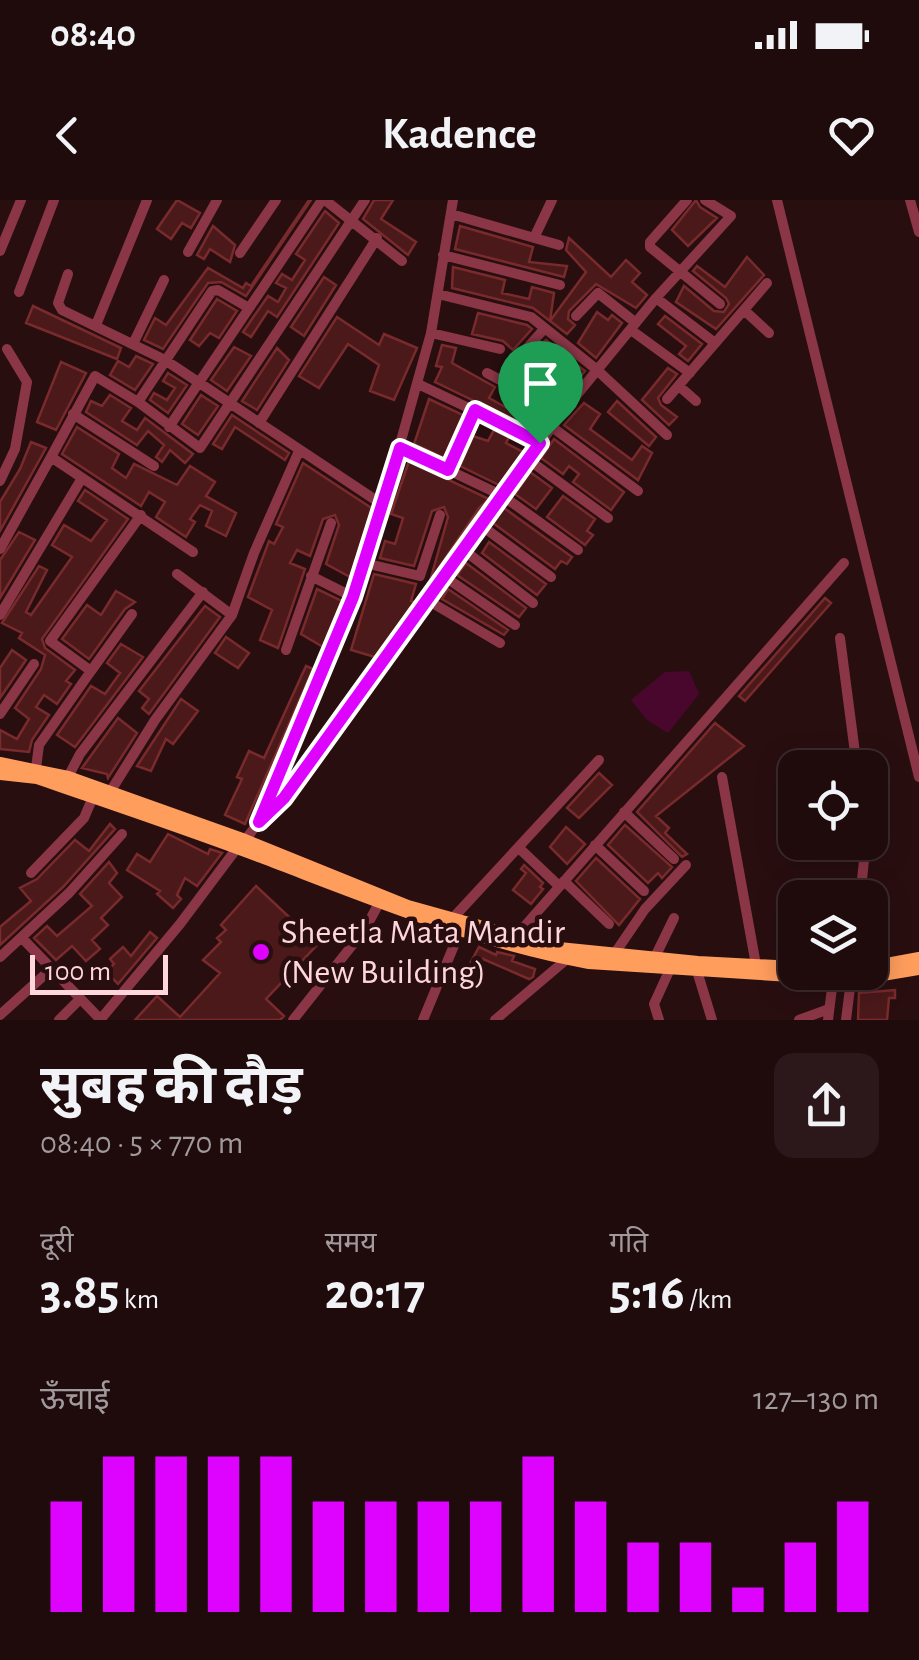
<!DOCTYPE html>
<html lang="hi">
<meta charset="utf-8">
<style>
body{margin:0;font-family:"Alegreya Sans","Noto Sans Devanagari",sans-serif;background:#2c181a;color:#f1f3f6;height:100vh;display:flex;flex-direction:column;font-size:38px;white-space:nowrap}
*{box-sizing:border-box;margin:0}
p{font-size:32px;color:#a19a9d}
.icon{flex:none;width:55px;height:55px;fill:none;stroke:currentColor;stroke-width:2;stroke-linecap:round;stroke-linejoin:round}
.map{position:relative;height:820px;overflow:hidden}
.drawer{display:flex;flex-direction:column;background:#1f0a0c;flex:1}
.drawer>*{flex:none}
.buttons{position:absolute;left:778px;top:550px;display:grid;gap:20px}
.buttons a{display:grid;place-items:center;width:110px;height:110px;border-radius:20px;background:#1f0a0c;box-shadow:0 5px 25px #0003,0 0 0 2px #3c2b2d;font-size:50px}
.scale{position:absolute;left:30px;bottom:25px;width:138px;box-sizing:border-box;padding-left:10px;border:5px solid #ffd6db;border-top:0;font-size:28px;line-height:35px;white-space:nowrap;color:#ffd6db;-webkit-text-stroke:8px #290e10;paint-order:stroke}
.pin{position:absolute;display:grid;place-items:center;width:85px;height:85px;color:#fff;margin:-102px -42px;border-radius:50% 50% 50% 0;rotate:-45deg;box-shadow:0 0 10px #0007}
.pin .icon{rotate:45deg}
.round{display:grid;place-items:center;flex:none;width:105px;height:105px;border-radius:20px;background:#2c181a}
.summary{display:flex;align-items:center;justify-content:space-between;height:170px;padding:0 40px}
h1{font-size:55px;font-weight:700;line-height:75px}
.metrics{display:grid;grid-template-columns:repeat(3,1fr);gap:15px;height:170px;padding:10px 40px}
.metrics div{display:grid;align-content:center}
.metrics b{font-size:50px;font-weight:700}
.metrics small{font-size:28px;font-weight:400}
.metrics p{font-size:28px}
.chart{height:280px;padding:20px 40px}
.chart p{display:flex;justify-content:space-between}
.chart svg{width:100%;height:180px;margin-top:10px;stroke:#de02ff;stroke-width:6}
.status{display:flex;justify-content:space-between;align-items:center;height:70px;padding:0 50px;background:#1f0a0c;direction:ltr}
.status svg{height:28px;fill:currentColor}
header{display:flex;justify-content:space-between;align-items:center;height:130px;padding:0 40px;background:#1f0a0c;font-size:45px;font-weight:700}
.map>svg:first-child{display:block}
</style>
<div class="status"><b>08:40</b><svg viewBox="0 0 49 12"><path d="M0 12V9h3v3zM5 12V6h3v6zM10 12V3h3v9zM15 12V0h3v12zM26 1h20v11H26zM47 4h2v5h-2z"/></svg></div>
<header><svg class="icon" aria-label="back" viewBox="0 0 24 24"><path d="M15 5l-7 7 7 7"/></svg>Kadence<svg class="icon" aria-label="heart" viewBox="0 0 24 24"><path d="M12 20l-8-8c-3-5 5-10 8-4 3-6 11-1 8 4z"/></svg></header>
<div class="map">
<svg width="919" height="820" viewBox="0 0 919 820">
<rect width="100%" height="100%" fill="#290e10"/>
<path fill="#49072e" d="M 689,471 L 699,494 L 668,533 L 647,520 L 631,500 L 665,472 Z"/>
<path fill="#4b191a" stroke="#782a2c" stroke-width="2.5" d="M 177,0 L 200,13 L 191,28 L 182,23 L 171,39 L 157,29 Z
M 309,0 L 311,0 L 246,96 L 221,82 L 208,83 L 163,149 L 144,140 L 155,118 L 166,125 L 208,68 L 243,88 L 246,83 L 251,86 Z
M 374,0 L 393,0 L 381,19 L 416,42 L 408,55 L 363,19 Z
M 696,0 L 700,7 L 717,18 L 688,46 L 672,30 Z
M 325,11 L 339,23 L 277,117 L 268,111 L 251,137 L 243,132 L 268,96 L 278,102 L 286,88 L 276,83 L 282,74 L 292,80 L 305,60 L 296,54 Z
M 213,26 L 235,45 L 230,62 L 210,49 L 204,59 L 197,55 Z
M 460,26 L 533,47 L 529,62 L 567,66 L 564,77 L 455,49 Z
M 569,38 L 611,77 L 626,60 L 640,73 L 632,82 L 647,95 L 636,108 L 596,84 L 569,111 L 568,119 L 575,125 L 567,134 L 550,121 L 586,72 L 566,50 Z
M 747,57 L 764,75 L 716,129 L 676,102 L 684,86 L 714,111 L 724,112 L 729,104 L 726,98 L 693,71 L 697,66 L 725,87 Z
M 453,67 L 505,80 L 502,93 L 529,99 L 532,87 L 554,93 L 550,121 L 533,108 L 452,88 Z
M 324,77 L 336,85 L 304,136 L 291,127 Z
M 217,99 L 237,111 L 219,138 L 210,133 L 199,146 L 190,140 Z
M 33,106 L 121,148 L 117,159 L 26,123 Z
M 597,112 L 608,120 L 612,115 L 622,123 L 596,158 L 578,143 Z
M 478,113 L 527,125 L 532,129 L 513,150 L 503,141 L 472,134 Z
M 665,116 L 702,144 L 688,161 L 679,154 L 686,146 L 658,124 Z
M 337,117 L 379,145 L 384,134 L 417,148 L 394,200 L 370,191 L 379,165 L 348,144 L 319,188 L 299,176 Z
M 546,140 L 556,148 L 525,184 L 510,175 Z
M 442,145 L 456,148 L 452,163 L 495,187 L 489,198 L 509,209 L 514,197 L 549,216 L 538,232 L 435,182 L 442,167 L 436,166 Z
M 234,147 L 251,156 L 227,191 L 211,180 Z
M 277,148 L 289,160 L 257,210 L 242,201 Z
M 136,156 L 153,164 L 135,190 L 110,175 L 118,161 L 129,167 Z
M 569,159 L 585,171 L 560,202 L 541,192 Z
M 61,162 L 86,173 L 56,230 L 37,222 Z
M 668,168 L 677,174 L 658,198 L 661,205 L 677,217 L 669,225 L 642,200 Z
M 168,173 L 187,185 L 168,213 L 150,200 L 154,193 L 167,200 L 175,188 L 163,181 Z
M 110,195 L 131,208 L 122,221 L 137,230 L 145,218 L 193,254 L 185,263 L 170,250 L 162,262 L 156,257 L 164,245 L 148,231 L 137,245 L 86,212 L 91,201 L 102,206 Z
M 201,195 L 218,206 L 198,235 L 182,224 Z
M 429,199 L 463,215 L 444,258 L 414,244 Z
M 617,201 L 656,237 L 649,246 L 608,212 Z
M 584,203 L 600,214 L 590,229 L 632,260 L 642,246 L 652,253 L 638,280 L 564,225 Z
M 232,215 L 289,253 L 285,260 L 235,227 L 222,249 L 213,244 Z
M 77,227 L 119,254 L 112,268 L 126,278 L 134,264 L 177,285 L 190,266 L 215,282 L 206,296 L 236,313 L 226,336 L 206,326 L 212,311 L 200,305 L 190,319 L 195,322 L 186,337 L 156,317 L 165,302 L 149,292 L 141,306 L 62,254 Z
M 494,230 L 509,237 L 506,243 L 523,252 L 499,285 L 460,266 L 473,236 L 488,241 Z
M 554,239 L 624,292 L 611,310 L 573,282 L 579,274 L 569,266 L 563,274 L 541,258 Z
M 31,242 L 46,248 L 0,331 L 0,302 L 20,269 Z
M 409,261 L 489,299 L 479,308 L 430,381 L 448,317 L 444,307 L 432,311 L 414,366 L 380,358 L 385,341 L 395,344 L 403,318 L 391,314 Z
M 303,263 L 373,309 L 350,377 L 326,364 L 339,325 L 335,315 L 323,319 L 310,356 L 297,350 L 290,363 L 305,369 L 278,448 L 260,440 L 272,410 L 248,397 L 269,341 L 274,344 L 283,327 L 276,324 Z
M 530,272 L 552,288 L 536,309 L 515,294 Z
M 85,290 L 128,319 L 42,439 L 45,448 L 75,470 L 66,481 L 71,484 L 57,504 L 44,495 L 36,507 L 49,515 L 32,540 L 29,552 L 0,549 L 0,530 L 17,539 L 29,519 L 15,508 L 41,469 L 45,455 L 19,438 L 22,433 L 2,423 L 39,366 L 47,370 L 26,412 L 31,415 L 72,357 L 52,345 L 64,325 L 91,341 L 107,320 L 78,301 Z
M 563,296 L 595,319 L 587,331 L 593,335 L 585,345 L 547,317 Z
M 504,308 L 572,357 L 567,364 L 561,361 L 555,369 L 493,323 Z
M 19,332 L 35,340 L 0,398 L 0,360 Z
M 489,342 L 546,384 L 537,395 L 482,353 Z
M 466,363 L 526,408 L 519,417 L 457,375 Z
M 374,374 L 416,384 L 411,401 L 415,402 L 375,457 L 351,450 Z
M 317,389 L 342,401 L 323,447 L 301,434 Z
M 448,389 L 508,430 L 504,435 L 442,399 Z
M 116,391 L 135,402 L 125,409 L 89,459 L 62,439 L 87,405 L 101,415 Z
M 825,398 L 831,403 L 745,501 L 739,496 Z
M 205,406 L 220,417 L 149,514 L 142,508 L 149,499 L 139,491 Z
M 226,437 L 249,453 L 238,468 L 215,453 Z
M 121,444 L 143,457 L 75,547 L 57,535 L 91,486 L 105,494 L 120,473 L 107,463 Z
M 12,450 L 26,460 L 0,498 L 0,468 Z
M 306,466 L 313,469 L 245,624 L 225,615 L 242,579 L 237,577 L 249,551 L 264,558 Z
M 181,499 L 198,511 L 173,544 L 166,539 L 151,571 L 137,566 Z
M 118,518 L 137,533 L 108,578 L 107,574 L 82,568 Z
M 715,523 L 744,546 L 656,616 L 669,628 L 665,633 L 687,654 L 682,657 L 637,612 Z
M 599,573 L 612,585 L 579,618 L 567,608 Z
M 110,624 L 115,629 L 63,687 L 0,745 L 0,727 L 31,701 L 20,688 L 37,679 L 75,640 L 89,651 Z
M 625,625 L 672,667 L 662,678 L 658,673 L 648,683 L 608,645 Z
M 566,627 L 585,644 L 567,664 L 550,647 Z
M 168,634 L 208,654 L 210,649 L 222,653 L 197,686 L 185,678 L 177,695 L 181,699 L 173,708 L 157,694 L 160,691 L 127,670 L 137,654 L 150,662 Z
M 596,658 L 640,699 L 619,725 L 576,681 Z
M 109,662 L 117,673 L 109,683 L 122,697 L 101,718 L 108,725 L 92,740 L 100,749 L 86,761 L 72,746 L 56,760 L 34,738 L 47,726 L 57,736 L 92,706 L 80,694 Z
M 524,665 L 543,683 L 540,687 L 543,689 L 531,704 L 513,690 L 526,673 L 521,669 Z
M 256,686 L 318,744 L 266,799 L 284,816 L 280,820 L 135,820 L 157,796 L 180,817 L 220,773 L 203,760 L 221,742 L 217,738 L 226,730 L 221,725 Z
M 150,732 L 157,738 L 118,784 L 106,772 L 114,764 L 110,759 L 123,747 L 131,756 Z
M 479,747 L 496,755 L 497,752 L 514,756 L 512,761 L 535,769 L 533,777 L 529,779 L 483,759 L 474,778 L 465,773 Z
M 895,790 L 895,798 L 889,798 L 887,820 L 858,820 L 859,793 Z"/>
<g fill="none" stroke-linecap="round" stroke-linejoin="round">
<path stroke="#8b3646" stroke-width="10" d="M 325,0 L 402,61
M 687,0 L 650,42 L 650,47 L 720,104
M 777,0 L 919,577
M 910,0 L 919,32
M 451,14 L 559,45
M 534,38 L 552,0
M 0,51 L 21,0
M 188,52 L 217,0
M 240,53 L 276,0
M 443,55 L 560,85
M 68,74 L 58,103 L 62,110 L 165,160 L 383,305
M 19,92 L 54,0
M 438,94 L 531,117 L 596,169 L 667,235
M 656,98 L 715,143
M 744,110 L 769,133
M 576,116 L 598,93 L 636,123
M 96,125 L 147,0
M 631,130 L 690,173
M 431,133 L 500,149
M 133,144 L 164,80
M 519,157 L 545,128
M 487,173 L 562,213
M 418,184 L 475,211 L 448,270
M 679,186 L 696,201
M 527,195 L 568,147
M 667,199 L 767,83
M 138,202 L 212,91 L 218,90 L 249,108
M 475,211 L 541,243
M 73,214 L 154,266
M 259,223 L 377,38
M 169,227 L 322,0
M 552,227 L 638,291
M 400,247 L 503,296 L 578,350
M 529,260 L 608,318
M 0,281 L 15,249 L 27,182 L 7,149
M 482,326 L 551,377
M 0,349 L 51,257
M 465,351 L 533,403
M 193,352 L 51,257 L 95,176 L 138,202 L 200,248 L 365,0
M 364,363 L 420,376 L 440,315
M 177,374 L 232,415
M 311,376 L 353,397
M 445,377 L 515,425
M 429,401 L 500,443
M 0,415 L 82,278
M 840,438 L 857,568
M 286,450 L 331,323
M 91,471 L 132,414
M 0,514 L 34,464
M 36,568 L 39,545 L 91,471 L 50,441 L 141,315
M 68,577 L 80,554 L 203,392
M 722,577 L 756,765
M 110,592 L 155,520 L 232,415 L 254,353 L 299,251
M 624,612 L 674,659
M 259,622 L 284,598 L 562,213 L 656,98 L 731,16 L 705,0
M 245,640 L 259,622 L 353,397 L 383,305 L 431,133 L 453,0
M 595,645 L 644,691
M 520,649 L 559,686
M 31,673 L 84,618 L 93,597
M 564,681 L 609,724
M 860,698 L 866,642
M 453,718 L 599,560
M 516,736 L 844,363
M 23,739 L 100,819
M 615,753 L 645,709 L 686,665
M 0,757 L 69,693 L 122,634
M 655,757 L 674,718
M 697,771 L 712,820
M 0,815 L 50,770
M 59,820 L 80,799
M 100,820 L 180,724 L 237,648
M 293,820 L 365,729 L 378,705
M 423,820 L 460,731
M 495,820 L 567,759
M 659,820 L 654,804 L 670,769
M 799,820 L 829,809
M 828,820 L 834,772
M 846,820 L 852,772"/>
<path stroke="#ff9d5d" stroke-width="12" d="M 0,563 L 68,577 L 245,640 L 408,706 L 559,748 L 698,762 L 795,767
M 0,574 L 37,578 C 112,604 187,629 261,657 C 369,698 474,742 589,763 L 853,780 L 919,769
M 870,767 L 919,758"/>
</g>
<g fill="none" stroke-linecap="round" stroke-linejoin="round">
<g stroke="#fff" stroke-width="20">
<path id="route" d="M 475,210 L 540,243 L 284,598 L 259,622 L 353,397 L 400,248 L 448,270 Z"/>
</g>
<use href="#route" stroke="#de02ff" stroke-width="12"/>
</g>
<circle fill="#de02ff" stroke="#290e10" stroke-width="4" cx="261" cy="752" r="10"/>
<g text-anchor="middle" dominant-baseline="central" stroke-width="9" stroke-linejoin="round" paint-order="stroke">
<g font-size="35" fill="#ffd6db" stroke="#290e10" text-anchor="start">
<text x="281" y="732">Sheetla Mata Mandir<tspan x="281" dy="40">(New Building)</tspan></text>
</g>
</g>
</svg>
<div class="buttons">
<a><svg class="icon" aria-label="locate" viewBox="0 0 24 24"><circle cx="12" cy="12" r="6"/><path d="M12 2v4M12 18v4M2 12h4M18 12h4"/></svg></a>
<a><svg class="icon" aria-label="layers" viewBox="0 0 24 24"><path d="M12 4l9 5-9 5-9-5zM3 14l9 5 9-5"/></svg></a>
</div>
<div class="scale">100 m</div>
<div class="pin" style="left:540px;top:243px;background:#1e9e55"><svg class="icon" aria-label="arrive" viewBox="0 0 24 24"><path d="M6 21V4h12l-3 4 3 4H6"/></svg></div>
</div>
<section class="drawer">
<div class="summary"><div><h1>सुबह की दौड़</h1><p>08:40 · 5 × 770 m</p></div><a class="round"><svg class="icon" aria-label="share" viewBox="0 0 24 24"><path d="M12 15V3M7 8l5-5 5 5M5 13v7h14v-7"/></svg></a></div>
<div class="metrics">
<div><p>दूरी</p><b>3.85<small> km</small></b></div>
<div><p>समय</p><b>20:17</b></div>
<div><p>गति</p><b>5:16<small> /km</small></b></div>
</div>
<div class="chart"><p><span>ऊँचाई</span>127–130 m</p>
<svg viewBox="0 0 160 44" preserveAspectRatio="none"><path d="M5 44V17M15 44V6M25 44V6M35 44V6M45 44V6M55 44V17M65 44V17M75 44V17M85 44V17M95 44V6M105 44V17M115 44V27M125 44V27M135 44V38M145 44V27M155 44V17"/></svg>
</div>
</section>
